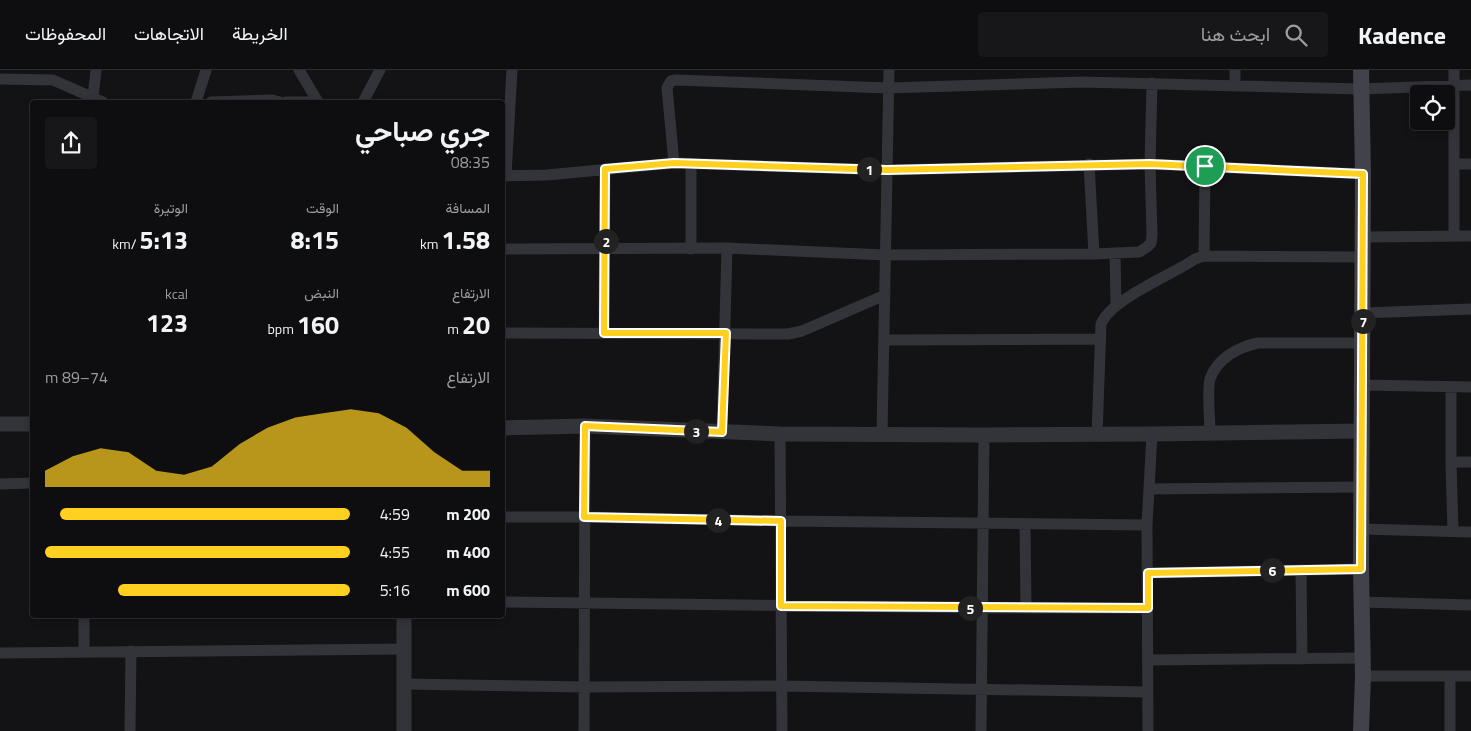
<!DOCTYPE html>
<html lang="ar">
<meta charset="utf-8">
<style>
body{margin:0;font-family:"Titillium Web",Vazirmatn,sans-serif;background:#171719;color:#f1f3f6;direction:rtl;height:100vh;display:flex;flex-direction:column;font-size:19px;white-space:nowrap}
*{box-sizing:border-box;margin:0}
p{font-size:16px;color:#9b9c9f}
.icon{flex:none;width:28px;height:28px;fill:none;stroke:currentColor;stroke-width:2;stroke-linecap:round;stroke-linejoin:round}
.map{position:relative;flex:1;overflow:hidden;direction:ltr}
.sheet{position:absolute;left:30px;top:30px;width:475px;height:518px;display:flex;flex-direction:column;background:#0e0e10;border-radius:5px;box-shadow:0 2px 8px #0003,0 0 0 1px #2e2e30;direction:rtl}
.sheet>*{flex:none}
.fabs{position:absolute;left:1410px;top:15px;display:grid;gap:10px}
.fabs a{display:grid;place-items:center;width:45px;height:45px;border-radius:5px;background:#0e0e10;box-shadow:0 2px 8px #0003,0 0 0 1px #2e2e30;font-size:25px}
.pin{position:absolute;display:grid;place-items:center;width:42px;height:42px;color:#fff;margin:-21px;border:2px solid #fff;border-radius:50%;box-shadow:0 1px 5px #0007}
.km{position:absolute;width:25px;height:25px;margin:-12px;border-radius:50%;background:#222;color:#fff;font-size:14px;line-height:25px;text-align:center}
.round{display:grid;place-items:center;flex:none;width:52px;height:52px;border-radius:5px;background:#171719}
.overview{display:flex;align-items:center;justify-content:space-between;height:85px;padding:0 15px}
h1{font-size:28px;font-weight:700;line-height:38px}
.figures{display:grid;grid-template-columns:repeat(3,1fr);gap:8px;height:85px;padding:5px 15px}
.figures div{display:grid;align-content:center}
.figures b{font-size:25px;font-weight:700}
.figures small{font-size:14px;font-weight:400}
.figures p{font-size:14px}
.chart{height:140px;padding:10px 15px}
.chart p{display:flex;justify-content:space-between}
.chart svg{width:100%;height:90px;margin-top:5px;fill:#ffd020;opacity:.7}
ul{padding:0 15px;list-style:none;font-size:16px}
li{display:grid;grid-template-columns:80px 60px 1fr;align-items:center;height:38px}
li i{height:12px;border-radius:6px;background:#ffd020}
header{display:flex;align-items:center;gap:30px;box-sizing:border-box;height:70px;padding:0 25px;background:#0e0e10;border-bottom:1px solid #2e2e30}
header strong{font-size:24px}
nav{display:flex;gap:28px;margin-inline-start:auto;font-size:18px}
.search{width:350px;height:45px;background:#171719;display:flex;align-items:center;gap:12px;box-sizing:border-box;padding:0 18px;border-radius:5px;color:#9b9c9f;font-size:19px}
.map>svg:first-child{display:block}
</style>
<header>
<strong>Kadence</strong>
<div class="search"><svg class="icon" aria-label="search" viewBox="0 0 24 24"><circle cx="10" cy="10" r="6"/><path d="M15 15l6 6"/></svg>ابحث هنا</div>
<nav><a>الخريطة</a><a>الاتجاهات</a><a>المحفوظات</a></nav>
</header>
<div class="map">
<svg width="1471" height="661" viewBox="0 0 1471 661">
<rect width="100%" height="100%" fill="#131315"/>
<g fill="none" stroke-linecap="round" stroke-linejoin="round">
<path stroke="#33343a" stroke-width="11" d="M 299,0 L 318,32
M 1454,0 L 1454,166
M 0,9 L 53,10 L 103,32
M 1235,16 L 1235,0
M 93,28 L 96,0
M 196,32 L 206,0
M 211,32 L 272,30 L 280,32
M 286,32 L 317,32
M 363,32 L 380,0
M 674,93 L 667,18 L 671,11 L 676,10 L 888,18 L 1082,12 L 1360,19 L 1471,15
M 1089,94 L 1094,184
M 1454,94 L 1471,94
M 506,105 L 512,0
M 502,106 L 547,105 L 674,93 L 887,100 L 1150,94 L 1363,104
M 1363,167 L 1471,166
M 502,179 L 727,178 L 885,185 L 1094,184 L 1139,182 L 1147,177 L 1151,173 L 1152,165 L 1150,94 L 1152,13
M 691,179 L 691,94
M 1115,184 L 1116,234
M 1204,186 L 1205,96
M 1363,243 L 1471,239
M 502,263 L 788,264 L 802,261 L 885,225
M 604,263 L 605,99
M 884,270 L 1100,269
M 1362,315 L 1471,317
M 1451,317 L 1451,392 L 1453,461
M 722,362 L 727,178
M 1210,363 C 1210,351 1207,318 1210,309 C 1217,288 1239,277 1258,273 L 1362,273
M 780,364 L 782,661
M 882,364 L 889,0
M 1097,365 L 1101,254 C 1111,229 1170,206 1195,189 L 1204,186 L 1363,187
M 1451,392 L 1471,392
M 0,414 L 32,413
M 1149,419 L 1362,417
M 502,447 L 584,447 L 781,451 L 1147,455
M 1025,454 L 1026,538
M 1361,459 L 1471,462
M 1301,500 L 1302,589
M 1148,503 L 1361,499
M 502,532 L 983,538 L 1148,538
M 1361,532 L 1471,535
M 84,545 L 84,582
M 0,583 L 404,579
M 1148,590 L 1362,588
M 1363,606 L 1471,606
M 1450,606 L 1450,661
M 404,614 L 585,617 L 781,616 L 1147,622
M 130,661 L 131,581
M 584,661 L 585,356
M 981,661 L 984,365
M 1148,661 L 1147,455 L 1152,364"/>
<path stroke="#33343a" stroke-width="15" d="M 0,354 L 32,354
M 502,358 L 585,356 L 780,364 L 984,365 L 1152,364 L 1362,361
M 404,661 L 404,545"/>
<path stroke="#41424a" stroke-width="16" d="M 1361,661 L 1363,606 L 1361,499 L 1363,104 L 1361,0"/>
</g>
<g fill="none" stroke-linecap="round" stroke-linejoin="round">
<g stroke="#fff" stroke-width="10">
<path id="route" d="M 674,93 L 887,100 L 1150,94 L 1363,104 L 1361,499 L 1148,503 L 1148,538 L 781,536 L 781,451 L 584,447 L 585,356 L 722,362 L 726,263 L 604,263 L 605,99 Z"/>
</g>
<use href="#route" stroke="#ffd020" stroke-width="6"/>
</g>
</svg>
<div class="fabs">
<a><svg class="icon" aria-label="locate" viewBox="0 0 24 24"><circle cx="12" cy="12" r="6"/><path d="M12 2v4M12 18v4M2 12h4M18 12h4"/></svg></a>
</div>
<div class="pin" style="left:1205px;top:96px;background:#1e9e55"><svg class="icon" aria-label="arrive" viewBox="0 0 24 24"><path d="M6 21V4h12l-3 4 3 4H6"/></svg></div>
<b class="km" style="left:869px;top:99px">1</b>
<b class="km" style="left:606px;top:171px">2</b>
<b class="km" style="left:696px;top:361px">3</b>
<b class="km" style="left:718px;top:450px">4</b>
<b class="km" style="left:970px;top:538px">5</b>
<b class="km" style="left:1272px;top:500px">6</b>
<b class="km" style="left:1363px;top:251px">7</b>
<section class="sheet">
<div class="overview"><div><h1>جري صباحي</h1><p>08:35</p></div><a class="round"><svg class="icon" aria-label="share" viewBox="0 0 24 24"><path d="M12 15V3M7 8l5-5 5 5M5 13v7h14v-7"/></svg></a></div>
<div class="figures">
<div><p>المسافة</p><b>1.58<small> km</small></b></div>
<div><p>الوقت</p><b>8:15</b></div>
<div><p>الوتيرة</p><b>5:13<small> /km</small></b></div>
</div>
<div class="figures">
<div><p>الارتفاع</p><b>20<small> m</small></b></div>
<div><p>النبض</p><b>160<small> bpm</small></b></div>
<div><p>kcal</p><b>123</b></div>
</div>
<div class="chart"><p><span>الارتفاع</span>74–89 m</p>
<svg viewBox="0 0 160 44" preserveAspectRatio="none"><path d="M0 44V36L10 29L20 25L30 27L40 36L50 38L60 34L70 23L80 15L90 10L100 8L110 6L120 8L130 15L140 27L150 36L160 36V44z"/></svg>
</div>
<ul>
<li><b>200 m</b>4:59<i style="width:95%"></i></li>
<li><b>400 m</b>4:55<i style="width:100%"></i></li>
<li><b>600 m</b>5:16<i style="width:76%"></i></li>
</ul>
</section>
</div>
